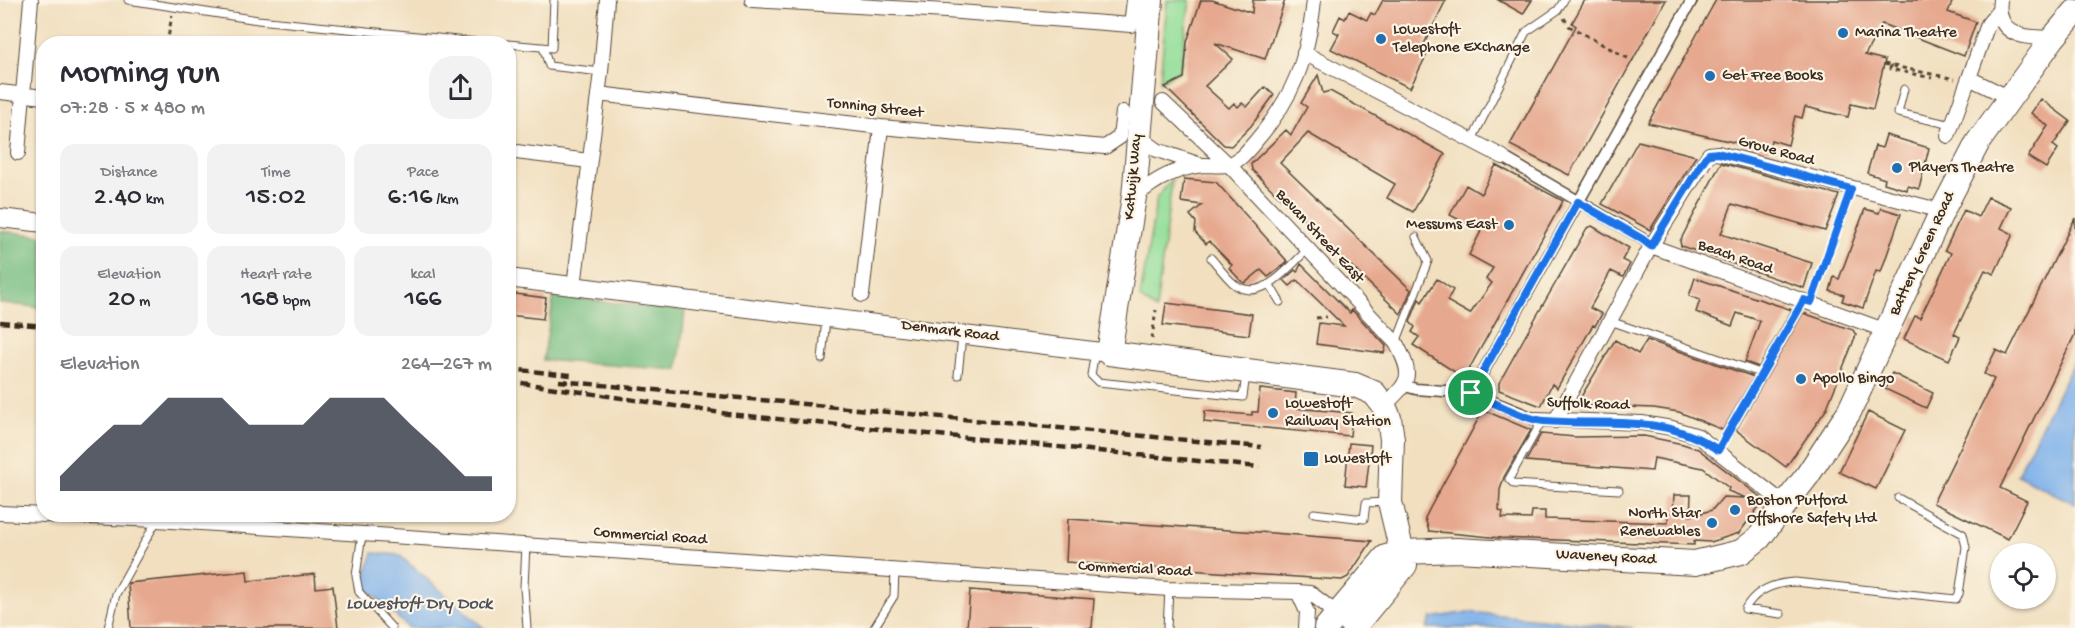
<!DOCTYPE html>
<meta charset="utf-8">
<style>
body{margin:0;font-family:"Gochi Hand",sans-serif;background:#f2f2f3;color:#2b2b33;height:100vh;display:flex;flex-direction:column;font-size:22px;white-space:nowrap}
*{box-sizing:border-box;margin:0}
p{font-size:20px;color:#7c7c81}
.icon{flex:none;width:33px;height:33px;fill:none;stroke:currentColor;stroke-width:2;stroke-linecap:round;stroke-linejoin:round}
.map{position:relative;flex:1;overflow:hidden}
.details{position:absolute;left:36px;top:36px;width:480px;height:486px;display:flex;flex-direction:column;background:#fff;border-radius:24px;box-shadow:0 2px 4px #0004}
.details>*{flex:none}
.tools{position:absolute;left:1990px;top:543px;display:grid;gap:12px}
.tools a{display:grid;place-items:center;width:66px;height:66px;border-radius:50%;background:#fff;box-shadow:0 2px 4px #0004;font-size:30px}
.pin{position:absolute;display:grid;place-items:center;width:51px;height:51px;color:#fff;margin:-26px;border:3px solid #fff;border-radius:50%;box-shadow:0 2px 6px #0007}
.round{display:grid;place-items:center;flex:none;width:63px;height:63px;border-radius:24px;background:#f2f2f3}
.head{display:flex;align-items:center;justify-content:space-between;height:102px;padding:0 24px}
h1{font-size:33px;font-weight:600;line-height:45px}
.metrics{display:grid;grid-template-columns:repeat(3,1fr);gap:9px;height:102px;padding:6px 24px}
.metrics div{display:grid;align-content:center;border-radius:15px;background:#f2f2f3;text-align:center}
.metrics b{font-size:26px;font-weight:600}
.metrics small{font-size:16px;font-weight:400}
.metrics p{font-size:16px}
.chart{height:168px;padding:12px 24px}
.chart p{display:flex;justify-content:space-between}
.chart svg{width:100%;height:108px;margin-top:6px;fill:#111827;opacity:.7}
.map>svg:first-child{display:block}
</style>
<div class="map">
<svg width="2075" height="628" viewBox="0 0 2075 628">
<rect width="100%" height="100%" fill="#fcf5e5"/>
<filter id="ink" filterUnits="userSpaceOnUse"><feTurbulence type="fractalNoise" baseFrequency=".0167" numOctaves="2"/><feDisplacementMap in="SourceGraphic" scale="12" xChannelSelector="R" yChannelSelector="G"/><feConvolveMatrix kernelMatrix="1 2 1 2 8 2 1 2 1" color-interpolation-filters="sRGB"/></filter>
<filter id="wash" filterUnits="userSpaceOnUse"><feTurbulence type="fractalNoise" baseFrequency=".008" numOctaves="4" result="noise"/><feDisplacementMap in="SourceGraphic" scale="24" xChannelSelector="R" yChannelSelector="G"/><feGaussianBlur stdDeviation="1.35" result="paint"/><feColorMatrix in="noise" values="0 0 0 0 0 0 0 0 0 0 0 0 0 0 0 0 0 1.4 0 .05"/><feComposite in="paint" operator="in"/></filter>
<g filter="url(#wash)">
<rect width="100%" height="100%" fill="#f1dfbf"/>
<path fill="#95df9b" stroke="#68845c" stroke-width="1.5" d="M 1167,0 L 1190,0 L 1180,70 L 1160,82 Z
M 1172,180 L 1156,310 L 1140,298 L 1157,197 Z"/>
<path fill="#78be83" stroke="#5a7450" stroke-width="1.5" d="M 0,231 L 43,236 L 43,308 L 0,303 Z
M 554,296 L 685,311 L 678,370 L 543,360 Z"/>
<path fill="#7eb1eb" stroke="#5c6e84" stroke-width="1.5" d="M 2075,359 L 2075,504 L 2017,475 Z
M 373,553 L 399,555 L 484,628 L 409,628 L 368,590 L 365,577 Z
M 1469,612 L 1633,628 L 1427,628 L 1431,618 Z"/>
<g id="blocks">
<path fill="#e6a98f" d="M 1201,0 L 1212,0 L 1252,13 L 1253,0 L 1285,0 L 1265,59 L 1215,43 L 1233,59 L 1205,86 L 1229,108 L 1234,103 L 1238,107 L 1242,103 L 1247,107 L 1265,87 L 1274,95 L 1251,126 L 1231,146 L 1224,145 L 1165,87 L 1184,78 L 1187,42 Z
M 1383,0 L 1446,0 L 1424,44 L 1430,48 L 1410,88 L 1331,49 L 1339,34 L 1333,31 L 1340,16 L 1345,19 L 1349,11 L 1367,20 L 1371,13 L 1375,15 Z
M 1498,0 L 1532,0 L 1523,14 Z
M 1585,0 L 1666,0 L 1569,175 L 1510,145 L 1576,26 L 1572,23 Z
M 1716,0 L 1953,0 L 1948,12 L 1976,22 L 1964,56 L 1882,24 L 1865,55 L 1885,60 L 1873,109 L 1851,104 L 1848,117 L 1805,107 L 1802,118 L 1795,116 L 1788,145 L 1771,140 L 1769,150 L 1648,123 Z
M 1318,75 L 1323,93 L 1330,91 L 1445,154 L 1413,212 L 1387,198 L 1395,184 L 1308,133 L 1280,163 L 1411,290 L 1401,314 L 1303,220 L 1304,215 L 1301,218 L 1252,170 L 1251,164 L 1286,130 L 1291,135 L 1307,107 L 1301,103 Z
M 2041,99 L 2070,121 L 2053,145 L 2058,149 L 2046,168 L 2028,157 L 2048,126 L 2031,113 Z
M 1886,135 L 1929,148 L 1919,189 L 1908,186 L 1907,190 L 1884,183 L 1885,179 L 1867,173 L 1875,146 L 1882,148 Z
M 1638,141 L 1696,156 L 1650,230 L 1602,204 Z
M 1721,163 L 1839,195 L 1825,231 L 1732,204 L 1721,234 L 1812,263 L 1804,288 L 1681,246 L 1680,241 Z
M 1496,165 L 1563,201 L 1464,378 L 1413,345 L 1419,337 L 1412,332 L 1415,327 L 1410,322 L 1419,299 L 1422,302 L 1437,279 L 1453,290 L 1447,301 L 1470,314 L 1492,283 L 1486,279 L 1493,268 L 1469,255 L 1481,231 L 1450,215 L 1466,185 L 1481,194 Z
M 1184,179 L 1216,182 L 1288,262 L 1268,277 L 1261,270 L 1245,283 L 1241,281 L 1229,268 L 1232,265 L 1209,241 L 1206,244 L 1195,232 L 1196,222 L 1190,215 L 1202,205 L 1181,202 Z
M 1988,197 L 2011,207 L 2001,228 L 2013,234 L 1994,274 L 1985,270 L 1954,334 L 1960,337 L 1949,360 L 1904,339 L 1915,316 L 1920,318 L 1951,253 L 1945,250 L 1964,210 L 1978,217 Z
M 1881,208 L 1901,214 L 1881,272 L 1876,271 L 1863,308 L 1842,301 L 1844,295 L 1830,291 L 1834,277 L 1839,279 L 1865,209 L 1879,213 Z
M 2075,218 L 2075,334 L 2000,488 L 2027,501 L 2008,539 L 1933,503 L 1994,379 L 1984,374 L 1996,350 L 2007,355 Z
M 1592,226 L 1629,248 L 1622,260 L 1630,264 L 1623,277 L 1611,271 L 1590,308 L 1602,314 L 1595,326 L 1593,325 L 1557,388 L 1552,384 L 1541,406 L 1499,390 L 1499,383 L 1532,324 L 1587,228 Z
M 1301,264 L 1350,313 L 1352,310 L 1386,346 L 1384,353 L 1316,344 L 1319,323 L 1344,326 L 1297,280 L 1290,286 L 1284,280 L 1295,270 L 1297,272 Z
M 1695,278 L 1792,310 L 1759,367 L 1745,362 L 1760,321 L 1737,313 L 1732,326 L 1696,312 L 1700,300 L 1689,296 Z
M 508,293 L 546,298 L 543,319 L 508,315 Z
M 1166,303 L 1252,314 L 1249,335 L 1163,325 Z
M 1803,313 L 1853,330 L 1856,335 L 1826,410 L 1786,467 L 1736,430 Z
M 1615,340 L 1638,354 L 1647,340 L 1754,377 L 1723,430 L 1679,412 L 1654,408 L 1576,405 Z
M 1892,373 L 1933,393 L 1926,408 L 1885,389 Z
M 1260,389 L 1296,393 L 1295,408 L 1352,413 L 1350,436 L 1204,422 L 1205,411 L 1252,415 L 1252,412 L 1258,412 Z
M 1488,412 L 1531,430 L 1504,477 L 1500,490 L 1499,511 L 1503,512 L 1502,518 L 1531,519 L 1532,511 L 1545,511 L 1545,519 L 1668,523 L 1668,513 L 1673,513 L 1674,495 L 1691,495 L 1690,516 L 1712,510 L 1723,497 L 1746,498 L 1728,491 L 1729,488 L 1703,468 L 1654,458 L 1652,471 L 1526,461 L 1541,434 L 1575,437 L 1644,436 L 1683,444 L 1698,449 L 1768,503 L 1766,506 L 1761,504 L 1739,533 L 1711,542 L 1694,541 L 1694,545 L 1501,538 L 1429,531 L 1425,518 L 1430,508 L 1481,414 Z
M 1868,412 L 1905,430 L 1876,489 L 1839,472 Z
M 1349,443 L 1371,445 L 1366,487 L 1345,485 Z
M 1068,519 L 1272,533 L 1372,541 L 1348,577 L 1342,580 L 1066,562 Z
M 247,571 L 248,581 L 315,574 L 316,588 L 333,586 L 338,628 L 131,628 L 128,583 Z
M 970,590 L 1094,599 L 1092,628 L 967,628 Z"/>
</g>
</g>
<g filter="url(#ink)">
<use href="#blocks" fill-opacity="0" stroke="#564536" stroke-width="1.5"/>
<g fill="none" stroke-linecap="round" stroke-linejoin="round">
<g stroke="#564536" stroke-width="9">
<path id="service" d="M 128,0 L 258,20 L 497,44
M 508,44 L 552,48 L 554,0
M 543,47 L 549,66 L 601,72
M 1904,89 L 1898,113 L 1952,125
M 1472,140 L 1526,32 L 1558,10 L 1564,0
M 1211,258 C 1218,266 1225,276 1233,283 C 1260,306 1290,266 1308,249
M 1270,285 L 1280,302
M 1811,302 L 1851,189
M 1610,321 L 1763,374
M 1396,343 L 1428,261 L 1416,237
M 1095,352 L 1091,375 L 1098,382 L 1243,397 L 1246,374
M 822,359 L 826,319
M 958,375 L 962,336
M 1542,421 L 1509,479 L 1514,484 L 1619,490
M 1718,450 L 1804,300
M 1314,513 L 1364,519 L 1366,503 L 1387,502
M 362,534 L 356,576 L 359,592 L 392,628
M 526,545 L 524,587 L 527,628
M 1781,614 L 1745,609 C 1755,590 1774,583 1795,582 L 1956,599 L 1959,594 L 1966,547 L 1963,534 L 1898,498
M 108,628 L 116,594 L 157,520
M 874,628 L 894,596 L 895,571
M 1167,628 L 1169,589"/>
</g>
<g stroke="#564536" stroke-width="13">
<path id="pedestrian" d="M 1503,157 L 1643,239 L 1651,246
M 1405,386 L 1416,389 L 1471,393 L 1536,419
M 1471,393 L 1692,0"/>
</g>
<g stroke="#564536" stroke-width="16">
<path id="minor" d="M 752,0 L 946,11 L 1131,25 L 1134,0
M 2000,0 C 1995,37 2026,38 2053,38
M 1999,10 L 1988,24 L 1969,78 L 2008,97
M 1304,53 L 1503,157
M 0,92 L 44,97
M 598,94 L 881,127 L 1105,147 L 1120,137 L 1123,112
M 1163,102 L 1229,165 L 1396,343 C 1414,377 1410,381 1384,406
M 1138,136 L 1157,150 L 1198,164
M 1948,136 L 1969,78
M 508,151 L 589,161
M 18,153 L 31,0
M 1135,197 C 1155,179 1176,168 1204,165 C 1212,165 1220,166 1227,165 C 1239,162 1248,150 1255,142 C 1294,97 1308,59 1314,0
M 1651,246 L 1887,331
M 574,286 L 601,72 L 607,0
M 862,295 L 881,127
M 1536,419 L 1642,423 L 1672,428 L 1698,436 L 1786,505
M 1555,421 L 1651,246 L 1709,154 L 1718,153 L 1942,211
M 0,513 L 157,520 L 1169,589 L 1298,592 L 1310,593 L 1343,618
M 1298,592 L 1307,612 L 1306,628"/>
</g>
<g stroke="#564536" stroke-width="20">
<path id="tertiary" d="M 0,218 L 44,223
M 508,278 L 1109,353"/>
</g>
<g stroke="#564536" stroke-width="26">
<path id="trunk" d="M 1151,0 L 1134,197 L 1109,353 L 1355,385 L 1374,393 L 1384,406 L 1389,418 L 1392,439 L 1390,502 L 1405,565 L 1353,628
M 1326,628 L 1386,557 L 1404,552 L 1457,550 L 1695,563 L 1741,552 L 1759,538 L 1807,476 L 1849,412 L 1942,211 L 1978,142 L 2053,38 L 2075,12"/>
</g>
<path stroke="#564536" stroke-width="3" stroke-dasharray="4.5 4.5" stroke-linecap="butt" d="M 1564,18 L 1569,26 L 1633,61
M 167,44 L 172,15
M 1884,64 L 1955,79
M 1891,65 L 1890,69 L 1932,78
M 1316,318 L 1327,317
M 1152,339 L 1156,310"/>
<use href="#service" stroke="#fff" stroke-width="7"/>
<use href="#pedestrian" stroke="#fff" stroke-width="10"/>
<use href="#minor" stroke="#fff" stroke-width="14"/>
<use href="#tertiary" stroke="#fff" stroke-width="18"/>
<use href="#trunk" stroke="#fff" stroke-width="24"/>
<path stroke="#3b2a1e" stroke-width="4.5" stroke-dasharray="9 4.5" stroke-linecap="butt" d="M 0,322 L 44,326
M 508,369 L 571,375
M 508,381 L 728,414 L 1259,467
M 559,381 L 1261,447"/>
</g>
</g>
<g fill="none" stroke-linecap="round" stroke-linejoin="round" filter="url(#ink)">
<g stroke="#fff" stroke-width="12">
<path id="route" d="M 1718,153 L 1851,189 L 1811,302 L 1804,300 L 1718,450 C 1664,413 1606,426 1544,421 C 1523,419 1492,401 1471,393 L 1578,202 L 1642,239 L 1651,246 L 1705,158 L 1709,154 Z"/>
</g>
<use href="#route" stroke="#1a73e8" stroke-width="8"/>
</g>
<g fill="#1f6fb2" stroke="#fcf5e5" stroke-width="2">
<circle cx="1843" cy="33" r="6"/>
<circle cx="1381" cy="39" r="6"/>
<circle cx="1710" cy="76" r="6"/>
<circle cx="1897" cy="168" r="6"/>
<circle cx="1509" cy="225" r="6"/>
<circle cx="1801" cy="379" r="6"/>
<circle cx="1273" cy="413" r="6"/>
<rect x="1303" y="451" width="16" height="16" rx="3"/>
<circle cx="1735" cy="510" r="6"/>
<circle cx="1712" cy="523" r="6"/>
</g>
<g text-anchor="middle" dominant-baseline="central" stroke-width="4.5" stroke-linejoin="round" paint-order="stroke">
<g font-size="16" fill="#3b2a1e" stroke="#fcf5e5" text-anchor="start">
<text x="1393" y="30">Lowestoft<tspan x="1393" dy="18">Telephone Exchange</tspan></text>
<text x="1855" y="33">Marina Theatre</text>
<text x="1722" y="76">Get Free Books</text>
<text x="1909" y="168">Players Theatre</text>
<text x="1497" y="225" text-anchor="end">Messums East</text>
<text x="1813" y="379">Apollo Bingo</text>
<text x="1285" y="404">Lowestoft<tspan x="1285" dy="18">Railway Station</tspan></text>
<text x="1324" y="459">Lowestoft</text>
<text x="1747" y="501">Boston Putford<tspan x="1747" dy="18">Offshore Safety Ltd</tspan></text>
<text x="1700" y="514" text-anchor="end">North Star<tspan x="1700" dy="18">Renewables</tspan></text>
</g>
<g font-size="16" fill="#3b2a1e" stroke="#fcf5e5">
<text transform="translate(875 109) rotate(6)">Tonning Street</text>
<text transform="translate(1776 152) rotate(15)">Grove Road</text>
<text transform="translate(1134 177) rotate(-85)">Katwijk Way</text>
<text transform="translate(1319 237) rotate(47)">Bevan Street East</text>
<text transform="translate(1923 254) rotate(-65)">Battery Green Road</text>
<text transform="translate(1735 258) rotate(19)">Beach Road</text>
<text transform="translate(950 332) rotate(7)">Denmark Road</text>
<text transform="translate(1588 405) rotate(2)">Suffolk Road</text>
<text transform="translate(650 537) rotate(4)">Commercial Road</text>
<text transform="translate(1606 558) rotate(3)">Waveney Road</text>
<text transform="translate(1135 570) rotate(3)">Commercial Road</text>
</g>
<g font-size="18" font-style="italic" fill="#4f525c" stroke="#fcf5e5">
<text x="419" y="604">Lowestoft Dry Dock</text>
</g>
</g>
</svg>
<div class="tools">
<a><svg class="icon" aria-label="locate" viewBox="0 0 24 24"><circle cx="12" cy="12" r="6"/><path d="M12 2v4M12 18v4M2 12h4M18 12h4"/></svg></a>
</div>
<div class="pin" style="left:1471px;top:393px;background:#1e9e55"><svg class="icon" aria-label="arrive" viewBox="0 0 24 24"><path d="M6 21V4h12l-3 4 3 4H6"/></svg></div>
<section class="details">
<div class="head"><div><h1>Morning run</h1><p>07:28 · 5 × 480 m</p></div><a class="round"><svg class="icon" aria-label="share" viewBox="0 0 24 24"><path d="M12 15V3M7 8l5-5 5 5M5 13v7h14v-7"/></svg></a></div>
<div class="metrics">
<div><p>Distance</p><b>2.40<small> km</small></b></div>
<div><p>Time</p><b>15:02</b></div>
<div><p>Pace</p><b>6:16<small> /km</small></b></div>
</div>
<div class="metrics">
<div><p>Elevation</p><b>20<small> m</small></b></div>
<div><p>Heart rate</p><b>168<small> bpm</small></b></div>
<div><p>kcal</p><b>166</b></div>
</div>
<div class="chart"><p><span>Elevation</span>264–267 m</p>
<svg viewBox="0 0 160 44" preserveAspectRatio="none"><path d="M0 44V38L10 27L20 17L30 17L40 6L50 6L60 6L70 17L80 17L90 17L100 6L110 6L120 6L130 17L140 27L150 38L160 38V44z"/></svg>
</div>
</section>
</div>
